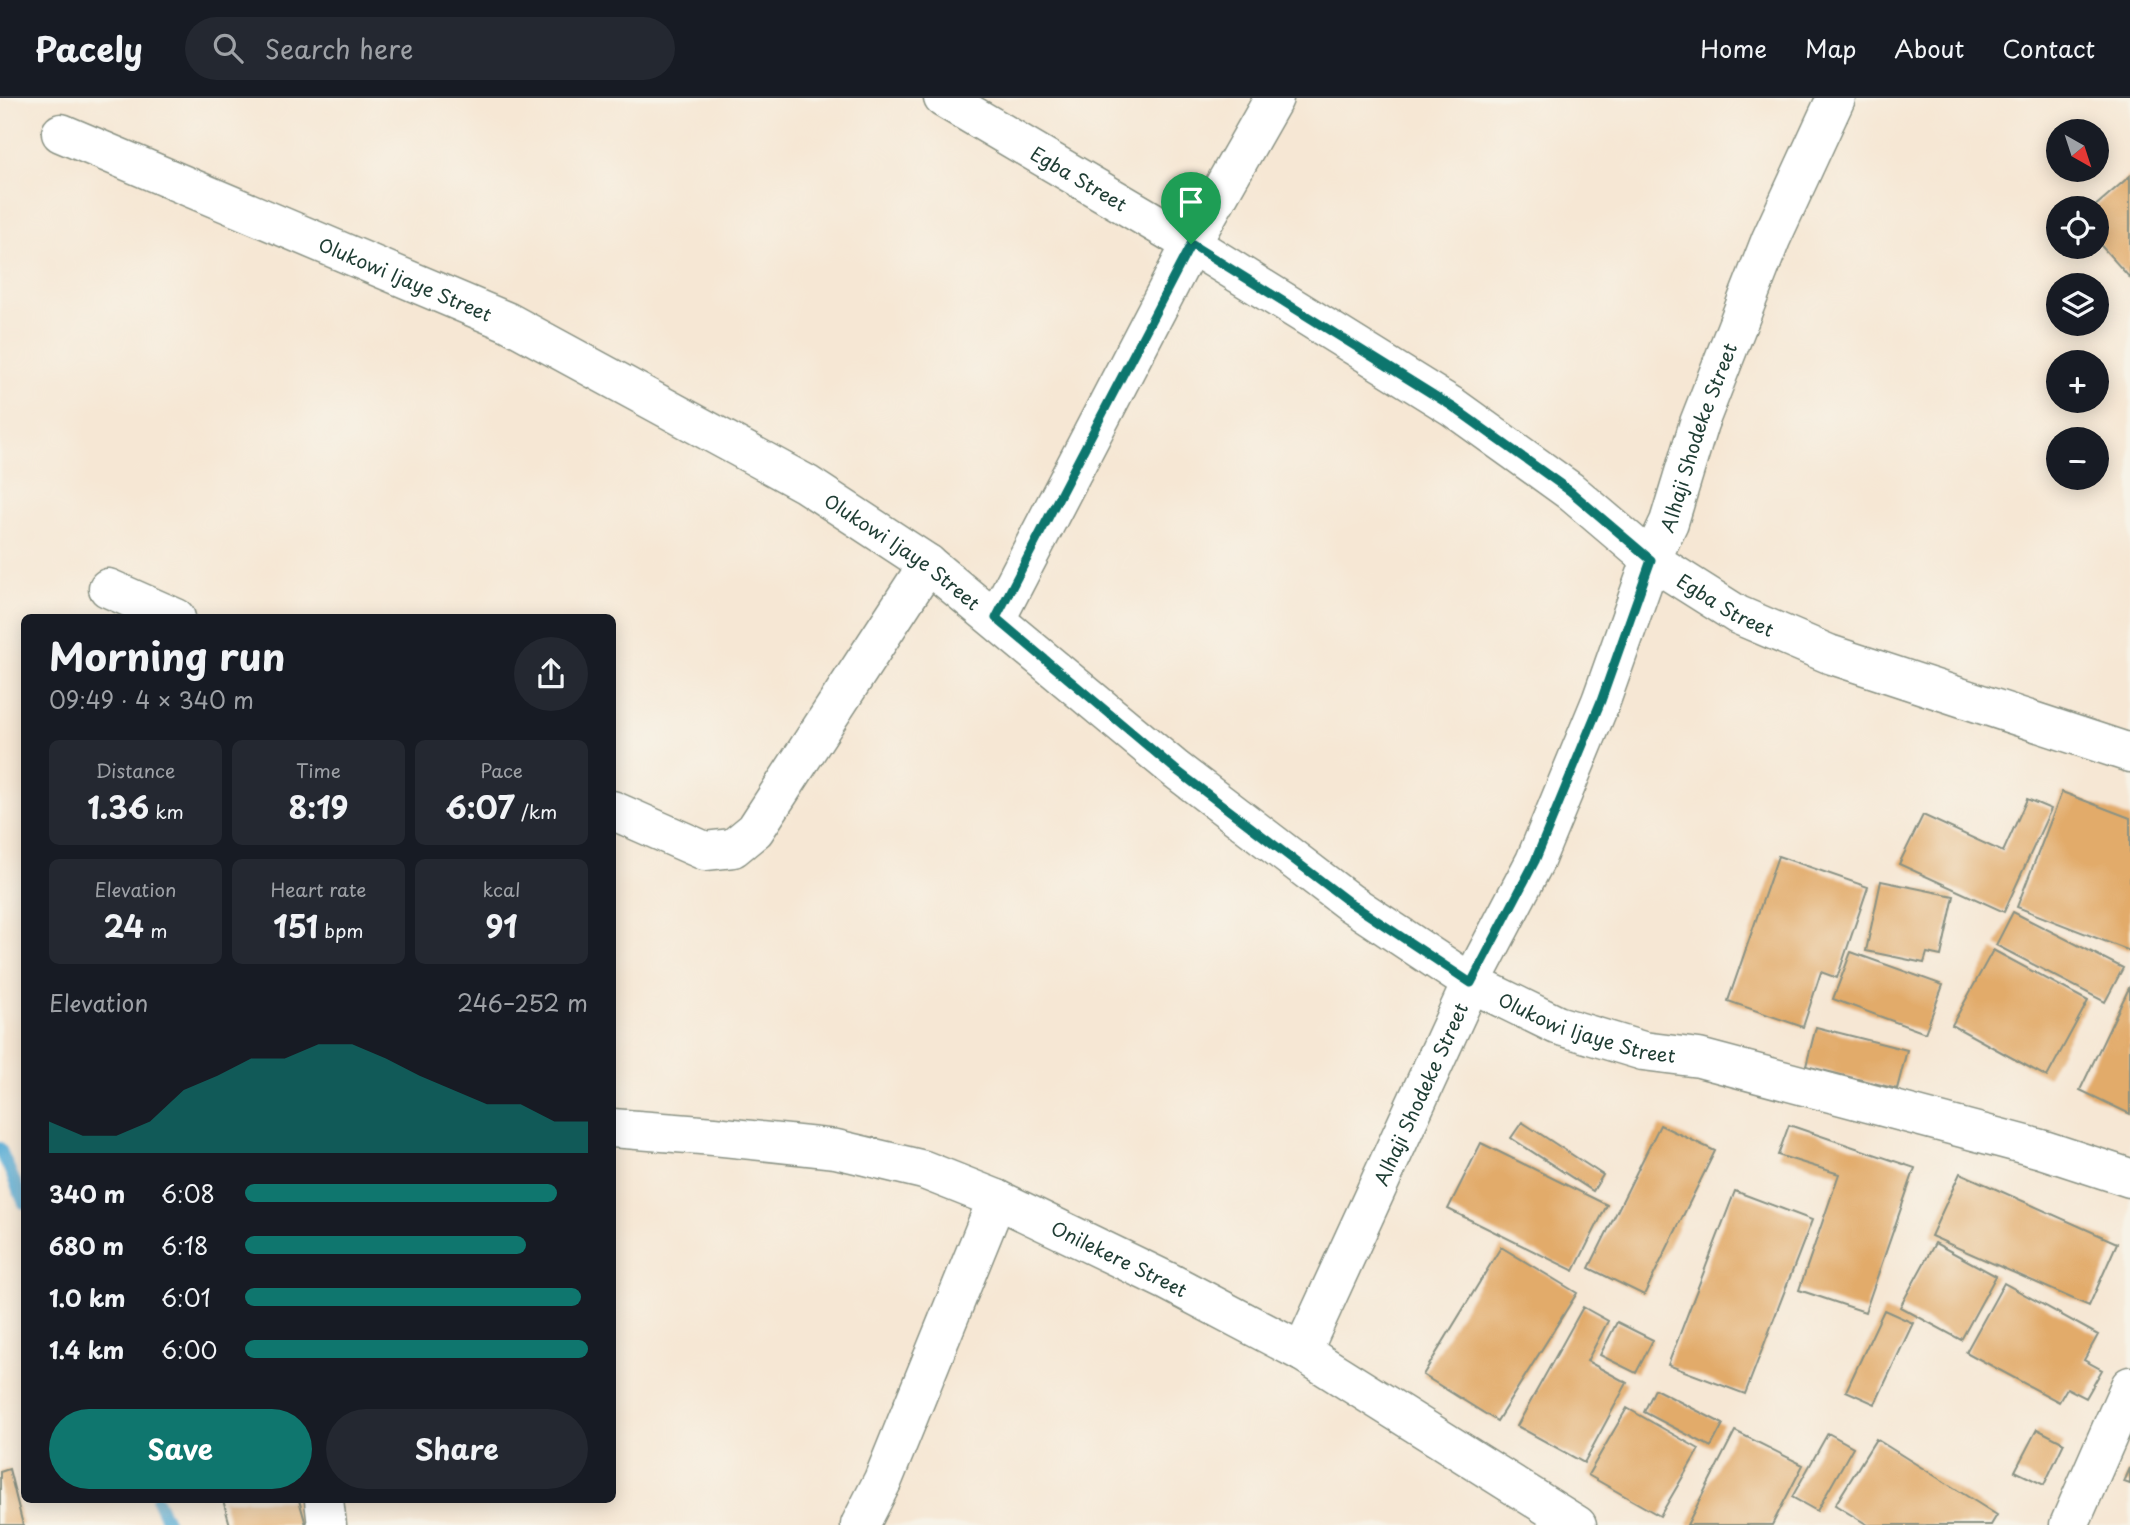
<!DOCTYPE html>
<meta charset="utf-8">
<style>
body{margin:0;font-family:"Playpen Sans",sans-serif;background:#242831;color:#f1f3f6;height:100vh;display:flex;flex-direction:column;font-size:26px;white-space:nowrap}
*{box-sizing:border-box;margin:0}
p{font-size:23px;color:#9ea1a6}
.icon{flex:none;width:38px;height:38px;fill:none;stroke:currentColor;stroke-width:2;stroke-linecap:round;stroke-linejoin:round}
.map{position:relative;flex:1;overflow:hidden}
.details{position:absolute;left:21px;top:516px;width:595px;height:889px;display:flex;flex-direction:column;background:#171b24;border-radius:10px;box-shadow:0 4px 18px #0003}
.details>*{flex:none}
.needle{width:46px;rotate:141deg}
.controls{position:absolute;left:2046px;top:21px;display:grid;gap:14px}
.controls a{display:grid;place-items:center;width:63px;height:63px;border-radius:50%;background:#171b24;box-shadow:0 4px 18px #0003;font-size:35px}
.pin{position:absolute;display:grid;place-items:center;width:60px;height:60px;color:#fff;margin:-72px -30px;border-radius:50% 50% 50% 0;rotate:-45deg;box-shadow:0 0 7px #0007}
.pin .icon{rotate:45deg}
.round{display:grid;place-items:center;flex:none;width:74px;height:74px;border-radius:37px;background:#242831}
.summary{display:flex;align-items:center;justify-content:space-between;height:119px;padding:0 28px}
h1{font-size:38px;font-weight:700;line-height:52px}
.metrics{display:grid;grid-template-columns:repeat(3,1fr);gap:10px;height:119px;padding:7px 28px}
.metrics div{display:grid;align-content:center;border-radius:10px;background:#242831;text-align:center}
.metrics b{font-size:30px;font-weight:700}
.metrics small{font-size:19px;font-weight:400}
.metrics p{font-size:19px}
.chart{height:196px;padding:14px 28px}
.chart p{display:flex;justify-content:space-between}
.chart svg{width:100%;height:126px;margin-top:7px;fill:#0f766e;opacity:.7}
.button{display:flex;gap:14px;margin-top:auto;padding:14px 28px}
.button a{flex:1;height:80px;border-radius:42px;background:#0f766e;color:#fff;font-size:28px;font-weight:700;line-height:80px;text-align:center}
.button a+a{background:#242831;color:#f1f3f6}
ul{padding:0 28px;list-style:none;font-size:23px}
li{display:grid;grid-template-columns:112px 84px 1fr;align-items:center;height:52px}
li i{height:18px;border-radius:9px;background:#0f766e}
header{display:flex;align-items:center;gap:42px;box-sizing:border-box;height:98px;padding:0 35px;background:#171b24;border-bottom:2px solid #363941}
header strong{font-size:33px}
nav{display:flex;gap:38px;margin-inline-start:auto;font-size:24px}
.search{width:490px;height:63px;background:#242831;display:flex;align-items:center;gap:18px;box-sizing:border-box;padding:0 24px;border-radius:38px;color:#9ea1a6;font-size:26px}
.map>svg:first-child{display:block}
</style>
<header>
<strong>Pacely</strong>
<div class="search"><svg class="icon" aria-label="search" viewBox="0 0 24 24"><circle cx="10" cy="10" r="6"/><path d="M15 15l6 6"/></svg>Search here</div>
<nav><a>Home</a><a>Map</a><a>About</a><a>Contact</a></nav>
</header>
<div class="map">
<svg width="2130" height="1427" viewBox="0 0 2130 1427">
<rect width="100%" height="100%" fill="#f7f3e8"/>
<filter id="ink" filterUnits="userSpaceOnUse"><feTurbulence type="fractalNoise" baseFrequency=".0143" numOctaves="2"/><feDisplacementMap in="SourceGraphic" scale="14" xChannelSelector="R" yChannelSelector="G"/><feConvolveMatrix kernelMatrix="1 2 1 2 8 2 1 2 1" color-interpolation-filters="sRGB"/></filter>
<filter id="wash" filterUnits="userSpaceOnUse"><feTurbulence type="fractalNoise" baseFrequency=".00686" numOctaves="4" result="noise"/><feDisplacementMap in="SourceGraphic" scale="28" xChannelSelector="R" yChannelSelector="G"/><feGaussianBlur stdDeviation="1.57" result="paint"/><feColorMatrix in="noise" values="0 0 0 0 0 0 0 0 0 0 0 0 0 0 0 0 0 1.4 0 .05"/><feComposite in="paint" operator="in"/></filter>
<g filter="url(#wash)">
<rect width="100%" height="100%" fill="#f6e7d4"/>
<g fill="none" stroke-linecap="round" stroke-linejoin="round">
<path stroke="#5baed6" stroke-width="12" d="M 0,1050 L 24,1105
M 157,1402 L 169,1427"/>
</g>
<g id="blocks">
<path fill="#e2ab6a" d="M 2130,78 L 2130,180 L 2096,142 L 2096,110 L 2093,110 Z
M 2062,694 L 2130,720 L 2130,853 L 2017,809 Z
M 2027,701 L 2051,711 L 2004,814 L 1899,766 L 1923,717 L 2003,754 Z
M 1778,758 L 1868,789 L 1837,880 L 1821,874 L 1803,929 L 1728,903 Z
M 1881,783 L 1954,798 L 1941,858 L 1927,855 L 1924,865 L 1866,853 Z
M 2013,814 L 2123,870 L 2105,904 L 1996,847 Z
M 1993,852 L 2088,903 L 2047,979 L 1952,927 Z
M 1851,854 L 1943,887 L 1925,935 L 1833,901 Z
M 2130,888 L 2130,1016 L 2080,992 Z
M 1816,929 L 1907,952 L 1897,991 L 1806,968 Z
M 1522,1024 L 1603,1077 L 1593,1093 L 1511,1040 Z
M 1660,1027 L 1715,1053 L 1644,1197 L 1589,1170 Z
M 1789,1027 L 1915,1070 L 1865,1214 L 1799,1192 L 1839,1076 L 1778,1057 Z
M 1481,1045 L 1607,1107 L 1574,1173 L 1448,1111 Z
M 1960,1075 L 2117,1145 L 2089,1208 L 1931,1138 Z
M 1735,1093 L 1812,1122 L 1745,1296 L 1668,1267 Z
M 1935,1145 L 1996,1178 L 1961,1242 L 1900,1209 Z
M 1501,1149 L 1577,1195 L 1497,1323 L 1423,1277 Z
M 2004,1185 L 2098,1237 L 2084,1262 L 2102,1272 L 2086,1300 L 2067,1290 L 2059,1304 L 1966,1254 Z
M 1583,1209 L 1608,1223 L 1587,1263 L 1627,1285 L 1584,1365 L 1517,1328 Z
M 1884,1212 L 1913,1225 L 1875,1306 L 1846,1293 Z
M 1617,1224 L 1653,1242 L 1636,1275 L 1600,1257 Z
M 1655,1291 L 1723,1326 L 1711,1349 L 1644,1314 Z
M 1627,1310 L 1699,1351 L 1660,1418 L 1588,1377 Z
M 2037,1331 L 2064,1345 L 2044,1387 L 2015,1373 Z
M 1735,1333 L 1803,1367 L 1772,1427 L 1687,1427 Z
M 1828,1335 L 1853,1349 L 1817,1413 L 1792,1399 Z
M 1876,1341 L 1997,1417 L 1991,1427 L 1868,1427 L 1835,1407 Z
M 2130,1370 L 2130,1386 L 2124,1384 Z
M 9,1371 L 23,1427 L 0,1427 L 0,1374 Z
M 223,1402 L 299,1402 L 306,1427 L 230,1427 Z"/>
</g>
</g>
<g filter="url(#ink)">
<use href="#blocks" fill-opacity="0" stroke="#8a9284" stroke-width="2"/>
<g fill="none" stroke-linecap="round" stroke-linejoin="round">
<g stroke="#8a9284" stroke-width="41">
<g id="minor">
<path id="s1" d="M 943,0 L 1191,146 L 1453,309 L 1570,393 L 1651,462 L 1738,517 L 1829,556 L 2130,655"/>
<path id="s2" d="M 61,35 L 508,224 L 806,386 L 928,466 L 1175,671 L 1349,804 L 1471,885 L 1557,927 L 1643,953 L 1699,960 L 2041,1051 L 2130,1080"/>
<path d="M 108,490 L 176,520"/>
<path d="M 996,521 L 1191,146 L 1274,0"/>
<path d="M 612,712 L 705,753 L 733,750 L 755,732 L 928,466"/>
<path id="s3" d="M 612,1030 L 714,1038 L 836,1051 L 924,1072 L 997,1101 L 1169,1184 L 1302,1254 L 1577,1427"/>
<path id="s4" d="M 1302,1254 L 1471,885 L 1535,763 L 1601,603 L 1651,462 L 1669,424 L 1699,325 L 1771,141 L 1836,0"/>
<path d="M 324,1402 L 327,1427"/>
<path d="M 860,1427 L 883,1382 L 997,1101"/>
<path d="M 2069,1427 L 2130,1288"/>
</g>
</g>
<use href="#minor" stroke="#fff" stroke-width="38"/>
</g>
</g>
<g fill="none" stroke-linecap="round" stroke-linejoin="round" filter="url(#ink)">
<g stroke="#fff" stroke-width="14">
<path id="route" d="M 1191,146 L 1453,309 L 1570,393 L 1651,462 L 1601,603 L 1535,763 L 1471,885 L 1349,804 L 1175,671 L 996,520 Z"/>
</g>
<use href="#route" stroke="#0f766e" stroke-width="9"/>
</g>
<g text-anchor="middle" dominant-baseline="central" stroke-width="5" stroke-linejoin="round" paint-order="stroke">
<g font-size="19" fill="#1f3d34" stroke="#f7f3e8">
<text stroke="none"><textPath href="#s1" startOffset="158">Egba Street</textPath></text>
<text stroke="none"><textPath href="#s2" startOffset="374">Olukowi Ijaye Street</textPath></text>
<text stroke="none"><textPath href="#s4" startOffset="998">Alhaji Shodeke Street</textPath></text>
<text stroke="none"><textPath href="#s2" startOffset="942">Olukowi Ijaye Street</textPath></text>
<text stroke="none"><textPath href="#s1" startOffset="934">Egba Street</textPath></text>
<text stroke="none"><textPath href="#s2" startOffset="1782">Olukowi Ijaye Street</textPath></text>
<text stroke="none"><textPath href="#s4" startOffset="284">Alhaji Shodeke Street</textPath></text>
<text stroke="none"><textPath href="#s3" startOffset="530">Onilekere Street</textPath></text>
</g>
</g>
</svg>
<div class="controls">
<a><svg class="needle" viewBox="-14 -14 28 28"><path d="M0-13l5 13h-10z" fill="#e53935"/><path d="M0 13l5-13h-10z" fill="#9ea1a6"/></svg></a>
<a><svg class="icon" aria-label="locate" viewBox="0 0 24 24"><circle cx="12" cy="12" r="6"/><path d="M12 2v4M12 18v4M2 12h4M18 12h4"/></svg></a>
<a><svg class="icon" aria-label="layers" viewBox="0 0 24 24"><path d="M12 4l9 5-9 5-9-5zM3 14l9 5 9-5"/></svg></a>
<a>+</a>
<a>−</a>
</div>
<div class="pin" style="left:1191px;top:146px;background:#1e9e55"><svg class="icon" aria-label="arrive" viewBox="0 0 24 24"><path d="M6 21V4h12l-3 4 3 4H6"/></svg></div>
<section class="details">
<div class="summary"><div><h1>Morning run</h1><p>09:49 · 4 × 340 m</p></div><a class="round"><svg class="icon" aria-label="share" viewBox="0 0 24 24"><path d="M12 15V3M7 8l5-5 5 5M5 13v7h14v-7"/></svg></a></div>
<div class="metrics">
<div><p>Distance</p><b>1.36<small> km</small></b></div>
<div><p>Time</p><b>8:19</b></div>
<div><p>Pace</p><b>6:07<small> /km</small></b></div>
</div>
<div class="metrics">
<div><p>Elevation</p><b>24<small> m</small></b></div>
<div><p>Heart rate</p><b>151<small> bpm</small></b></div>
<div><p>kcal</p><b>91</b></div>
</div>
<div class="chart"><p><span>Elevation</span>246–252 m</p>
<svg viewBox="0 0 160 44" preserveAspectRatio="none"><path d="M0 44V33L10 38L20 38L30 33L40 22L50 17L60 11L70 11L80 6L90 6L100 11L110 17L120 22L130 27L140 27L150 33L160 33V44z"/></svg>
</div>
<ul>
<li><b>340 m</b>6:08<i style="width:91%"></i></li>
<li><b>680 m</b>6:18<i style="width:82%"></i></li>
<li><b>1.0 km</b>6:01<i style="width:98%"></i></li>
<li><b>1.4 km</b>6:00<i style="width:100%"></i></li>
</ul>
<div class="button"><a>Save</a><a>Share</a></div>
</section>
</div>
